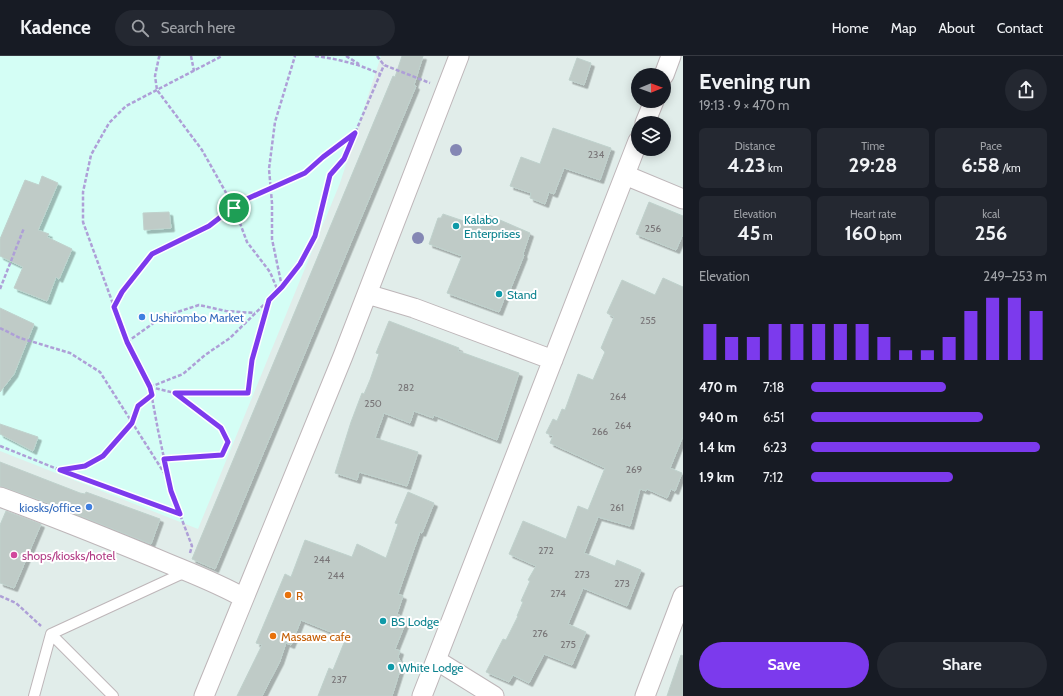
<!DOCTYPE html>
<meta charset="utf-8">
<style>
body{margin:0;font-family:Cabin,sans-serif;background:#242831;color:#f1f3f6;height:100vh;display:flex;flex-direction:column;font-size:15px;white-space:nowrap}
*{box-sizing:border-box;margin:0}
p{font-size:13px;color:#9ea1a6}
.icon{flex:none;width:22px;height:22px;fill:none;stroke:currentColor;stroke-width:2;stroke-linecap:round;stroke-linejoin:round}
.map{position:relative;flex:1;overflow:hidden}
.side{display:flex;flex-direction:column;background:#171b24;width:380px}
.side>*{flex:none}
.needle{width:26px;rotate:89deg}
.tools{position:absolute;left:631px;top:12px;display:grid;gap:8px}
.tools a{display:grid;place-items:center;width:40px;height:40px;border-radius:50%;background:#171b24;box-shadow:0 2px 10px #0003;font-size:20px}
.pin{position:absolute;display:grid;place-items:center;width:34px;height:34px;color:#fff;margin:-17px;border:2px solid #fff;border-radius:50%;box-shadow:0 1px 4px #0007}
.round{display:grid;place-items:center;flex:none;width:42px;height:42px;border-radius:21px;background:#242831}
.summary{display:flex;align-items:center;justify-content:space-between;height:68px;padding:0 16px}
h1{font-size:22px;font-weight:700;line-height:30px}
.metrics{display:grid;grid-template-columns:repeat(3,1fr);gap:6px;height:68px;padding:4px 16px}
.metrics div{display:grid;align-content:center;border-radius:6px;background:#242831;text-align:center}
.metrics b{font-size:20px;font-weight:700}
.metrics small{font-size:11px;font-weight:400}
.metrics p{font-size:11px}
.chart{height:112px;padding:8px 16px}
.chart p{display:flex;justify-content:space-between}
.chart svg{width:100%;height:72px;margin-top:4px;stroke:#7c3aed;stroke-width:6}
.cta{display:flex;gap:8px;margin-top:auto;padding:8px 16px}
.cta a{flex:1;height:46px;border-radius:24px;background:#7c3aed;color:#fff;font-size:16px;font-weight:700;line-height:46px;text-align:center}
.cta a+a{background:#242831;color:#f1f3f6}
ul{padding:0 16px;list-style:none;font-size:13px}
li{display:grid;grid-template-columns:64px 48px 1fr;align-items:center;height:30px}
li i{height:10px;border-radius:5px;background:#7c3aed}
header{display:flex;align-items:center;gap:24px;box-sizing:border-box;height:56px;padding:0 20px;background:#171b24;border-bottom:1px solid #363941}
header strong{font-size:19px}
nav{display:flex;gap:22px;margin-inline-start:auto;font-size:14px}
.search{width:280px;height:36px;background:#242831;display:flex;align-items:center;gap:10px;box-sizing:border-box;padding:0 14px;border-radius:22px;color:#9ea1a6;font-size:15px}
main{display:flex;flex:1;min-height:0}
.map>svg:first-child{display:block}
</style>
<header>
<strong>Kadence</strong>
<div class="search"><svg class="icon" aria-label="search" viewBox="0 0 24 24"><circle cx="10" cy="10" r="6"/><path d="M15 15l6 6"/></svg>Search here</div>
<nav><a>Home</a><a>Map</a><a>About</a><a>Contact</a></nav>
</header>
<main>
<div class="map">
<svg width="683" height="640" viewBox="0 0 683 640">
<defs>
<filter id="shadow"><feDropShadow dx="3.5" dy="3.5" stdDeviation="0" flood-color="#0004"/></filter>
</defs>
<rect width="100%" height="100%" fill="#e1edea"/>
<path fill="#d4fef5" d="M 0,0 L 381,0 L 340,127 L 198,473 L 0,395 Z"/>
<path fill="#bfcbc7" stroke="#bfd1cc" filter="url(#shadow)" d="M 402,0 L 423,0 L 414,29 L 416,30 L 215,513 L 192,503 L 393,20 L 395,21 Z
M 577,2 L 591,7 L 584,29 L 569,24 Z
M 553,72 L 611,92 L 600,124 L 564,112 L 554,138 L 549,136 L 545,148 L 530,142 L 531,137 L 510,130 L 521,101 L 540,108 Z
M 42,120 L 58,127 L 38,174 L 49,178 L 47,181 L 72,193 L 59,223 L 56,221 L 47,245 L 14,232 L 23,211 L 0,200 L 0,183 L 25,124 L 39,129 Z
M 649,146 L 683,160 L 683,178 L 676,194 L 636,178 Z
M 169,156 L 171,172 L 144,174 L 143,157 Z
M 443,158 L 481,171 L 486,158 L 530,177 L 523,198 L 524,199 L 510,234 L 508,233 L 499,256 L 447,237 L 462,200 L 429,188 L 438,162 L 441,162 Z
M 663,222 L 683,231 L 683,380 L 670,412 L 682,417 L 675,435 L 671,433 L 667,442 L 647,433 L 646,435 L 640,433 L 630,470 L 598,461 L 584,497 L 615,510 L 617,504 L 641,514 L 627,550 L 583,532 L 568,568 L 586,576 L 572,609 L 544,598 L 529,627 L 513,619 L 509,626 L 486,616 L 503,583 L 506,584 L 518,560 L 517,560 L 523,546 L 521,545 L 530,525 L 528,524 L 536,510 L 509,498 L 523,465 L 566,483 L 578,450 L 588,454 L 605,412 L 550,387 L 553,380 L 546,377 L 553,363 L 557,365 L 562,353 L 565,354 L 578,318 L 593,324 L 605,296 L 601,292 L 614,261 L 607,257 L 622,224 L 655,239 Z
M 0,252 L 34,268 L 14,318 L 0,336 Z
M 389,265 L 459,292 L 458,295 L 519,317 L 497,384 L 434,359 L 433,362 L 414,355 L 410,367 L 384,357 L 375,382 L 418,396 L 407,430 L 359,416 L 357,424 L 335,417 L 351,366 L 362,337 L 364,338 L 370,324 L 379,298 L 376,297 Z
M 0,368 L 38,381 L 33,395 L 0,378 Z
M 0,406 L 80,437 L 85,438 L 86,436 L 160,463 L 151,488 L 43,445 L 0,430 Z
M 408,436 L 434,447 L 422,477 L 420,476 L 398,538 L 403,540 L 397,558 L 407,563 L 395,593 L 400,595 L 398,601 L 402,608 L 392,640 L 318,640 L 329,612 L 333,614 L 346,582 L 301,564 L 291,589 L 286,587 L 280,605 L 262,640 L 237,640 L 262,589 L 256,587 L 285,518 L 291,521 L 305,484 L 352,501 L 357,488 L 386,502 L 398,468 L 395,467 Z
M 6,455 L 41,468 L 14,532 L 0,527 L 0,469 Z
M 681,599 L 683,600 L 683,640 L 667,640 Z"/>
<g fill="none" stroke-linecap="round" stroke-linejoin="round">
<g stroke="#beb6b9" stroke-width="12">
<path id="service" d="M 51,578 L 179,519 L 185,515
M 51,578 L 113,640
M 34,640 L 51,578"/>
</g>
<g stroke="#beb6b9" stroke-width="21">
<path id="minor" d="M 664,19 L 671,0
M 645,67 L 654,45
M 625,119 L 683,143
M 367,238 L 414,252 L 553,304
M 0,441 C 52,460 104,481 155,502 C 185,515 216,526 244,542
M 436,604 L 494,640
M 204,640 L 343,300 L 459,0
M 422,640 L 638,85
M 645,640 L 683,540"/>
</g>
<path stroke="#ae9fd7" stroke-width="2.5" stroke-dasharray="4 2" stroke-linecap="butt" d="M 160,0 L 159,1 L 155,20 L 157,34 L 202,94 L 234,151 L 247,186 L 270,216 L 278,235
M 191,0 L 194,15
M 315,0 C 338,3 359,8 380,18
M 346,0 L 359,8
M 377,0 L 384,9 L 430,27
M 282,231 L 272,183 L 272,147 L 269,113 L 275,66 L 295,0
M 0,233 L 24,172
M 114,251 L 122,236 L 152,198 L 209,170 L 240,146 L 305,117 L 323,101 L 354,77
M 0,272 L 20,282 L 70,297 L 100,316 L 168,423
M 127,286 L 162,261 L 199,249 L 226,255 L 255,257
M 150,331 L 183,318 L 205,299 L 230,282 L 282,231 L 299,208 L 315,180 L 330,119 L 344,103 L 384,9
M 150,331 L 175,337 L 248,337 L 252,304 L 268,245
M 0,390 L 60,414 L 179,458
M 164,403 L 222,399 L 228,386 L 221,372 L 175,338
M 61,414 L 85,410 L 103,400 L 132,367 L 138,351 L 151,339
M 190,497 L 192,490 L 171,435 L 158,374 L 150,331 L 127,286 L 83,166 L 83,136 L 91,99 L 109,67 L 126,50 L 222,0
M 0,540 L 16,547 L 41,570"/>
<use href="#service" stroke="#fff" stroke-width="10"/>
<use href="#minor" stroke="#fff" stroke-width="19"/>
</g>
<g fill="#8487b4">
<circle cx="456" cy="94" r="6"/>
<circle cx="418" cy="182" r="6"/>
</g>
<g fill="none" stroke-linecap="round" stroke-linejoin="round">
<g stroke="#fff" stroke-width="8">
<path id="route" d="M 355,77 L 344,103 L 330,119 L 315,180 L 300,208 L 282,231 L 269,244 L 252,304 L 248,337 L 175,337 L 221,372 L 228,386 L 222,399 L 164,403 L 171,435 L 180,458 L 60,414 L 85,410 L 103,400 L 132,367 L 138,350 L 152,339 L 150,331 L 127,286 L 114,251 L 122,236 L 152,198 L 209,170 L 240,146 L 305,117 L 323,101 Z"/>
</g>
<use href="#route" stroke="#7c3aed" stroke-width="5"/>
</g>
<g fill="#0f9aa8" stroke="#fff" stroke-width="1.5">
<circle cx="456" cy="170" r="4"/>
<circle cx="499" cy="238" r="4"/>
<circle cx="383" cy="565" r="4"/>
<circle cx="391" cy="611" r="4"/>
</g>
<g fill="#3f7fe0" stroke="#fff" stroke-width="1.5">
<circle cx="142" cy="261" r="4"/>
<circle cx="89" cy="451" r="4"/>
</g>
<circle fill="#d1479c" stroke="#fff" stroke-width="1.5" cx="14" cy="499" r="4"/>
<g fill="#e8710a" stroke="#fff" stroke-width="1.5">
<circle cx="288" cy="539" r="4"/>
<circle cx="273" cy="580" r="4"/>
</g>
<g text-anchor="middle" dominant-baseline="central" stroke-width="4" stroke-linejoin="round" paint-order="stroke">
<g font-size="10" fill="#797678">
<text x="596" y="98">234</text>
<text x="653" y="172">256</text>
<text x="648" y="264">255</text>
<text x="406" y="331">282</text>
<text x="618" y="340">264</text>
<text x="373" y="347">250</text>
<text x="623" y="369">264</text>
<text x="600" y="375">266</text>
<text x="634" y="413">269</text>
<text x="617" y="451">261</text>
<text x="546" y="494">272</text>
<text x="322" y="503">244</text>
<text x="582" y="518">273</text>
<text x="336" y="519">244</text>
<text x="622" y="527">273</text>
<text x="558" y="537">274</text>
<text x="540" y="577">276</text>
<text x="568" y="588">275</text>
<text x="339" y="623">237</text>
</g>
<g font-size="12" fill="#0d838f" stroke="#fff" text-anchor="start">
<text x="464" y="163">Kalabo<tspan x="464" dy="14">Enterprises</tspan></text>
<text x="507" y="238">Stand</text>
<text x="391" y="565">BS Lodge</text>
<text x="399" y="611">White Lodge</text>
</g>
<g font-size="12" fill="#366cbe" stroke="#fff" text-anchor="start">
<text x="150" y="261">Ushirombo Market</text>
<text x="81" y="451" text-anchor="end">kiosks/office</text>
</g>
<g font-size="12" fill="#b23c85" stroke="#fff" text-anchor="start">
<text x="22" y="499">shops/kiosks/hotel</text>
</g>
<g font-size="12" fill="#c56008" stroke="#fff" text-anchor="start">
<text x="296" y="539">R</text>
<text x="281" y="580">Massawe cafe</text>
</g>
</g>
</svg>
<div class="tools">
<a><svg class="needle" viewBox="-14 -14 28 28"><path d="M0-13l5 13h-10z" fill="#e53935"/><path d="M0 13l5-13h-10z" fill="#9ea1a6"/></svg></a>
<a><svg class="icon" aria-label="layers" viewBox="0 0 24 24"><path d="M12 4l9 5-9 5-9-5zM3 14l9 5 9-5"/></svg></a>
</div>
<div class="pin" style="left:234px;top:152px;background:#1e9e55"><svg class="icon" aria-label="arrive" viewBox="0 0 24 24"><path d="M6 21V4h12l-3 4 3 4H6"/></svg></div>
</div>
<section class="side">
<div class="summary"><div><h1>Evening run</h1><p>19:13 · 9 × 470 m</p></div><a class="round"><svg class="icon" aria-label="share" viewBox="0 0 24 24"><path d="M12 15V3M7 8l5-5 5 5M5 13v7h14v-7"/></svg></a></div>
<div class="metrics">
<div><p>Distance</p><b>4.23<small> km</small></b></div>
<div><p>Time</p><b>29:28</b></div>
<div><p>Pace</p><b>6:58<small> /km</small></b></div>
</div>
<div class="metrics">
<div><p>Elevation</p><b>45<small> m</small></b></div>
<div><p>Heart rate</p><b>160<small> bpm</small></b></div>
<div><p>kcal</p><b>256</b></div>
</div>
<div class="chart"><p><span>Elevation</span>249–253 m</p>
<svg viewBox="0 0 160 44" preserveAspectRatio="none"><path d="M5 44V22M15 44V30M25 44V30M35 44V22M45 44V22M55 44V22M65 44V22M75 44V22M85 44V30M95 44V38M105 44V38M115 44V30M125 44V14M135 44V6M145 44V6M155 44V14"/></svg>
</div>
<ul>
<li><b>470 m</b>7:18<i style="width:57%"></i></li>
<li><b>940 m</b>6:51<i style="width:73%"></i></li>
<li><b>1.4 km</b>6:23<i style="width:97%"></i></li>
<li><b>1.9 km</b>7:12<i style="width:60%"></i></li>
</ul>
<div class="cta"><a>Save</a><a>Share</a></div>
</section>
</main>
